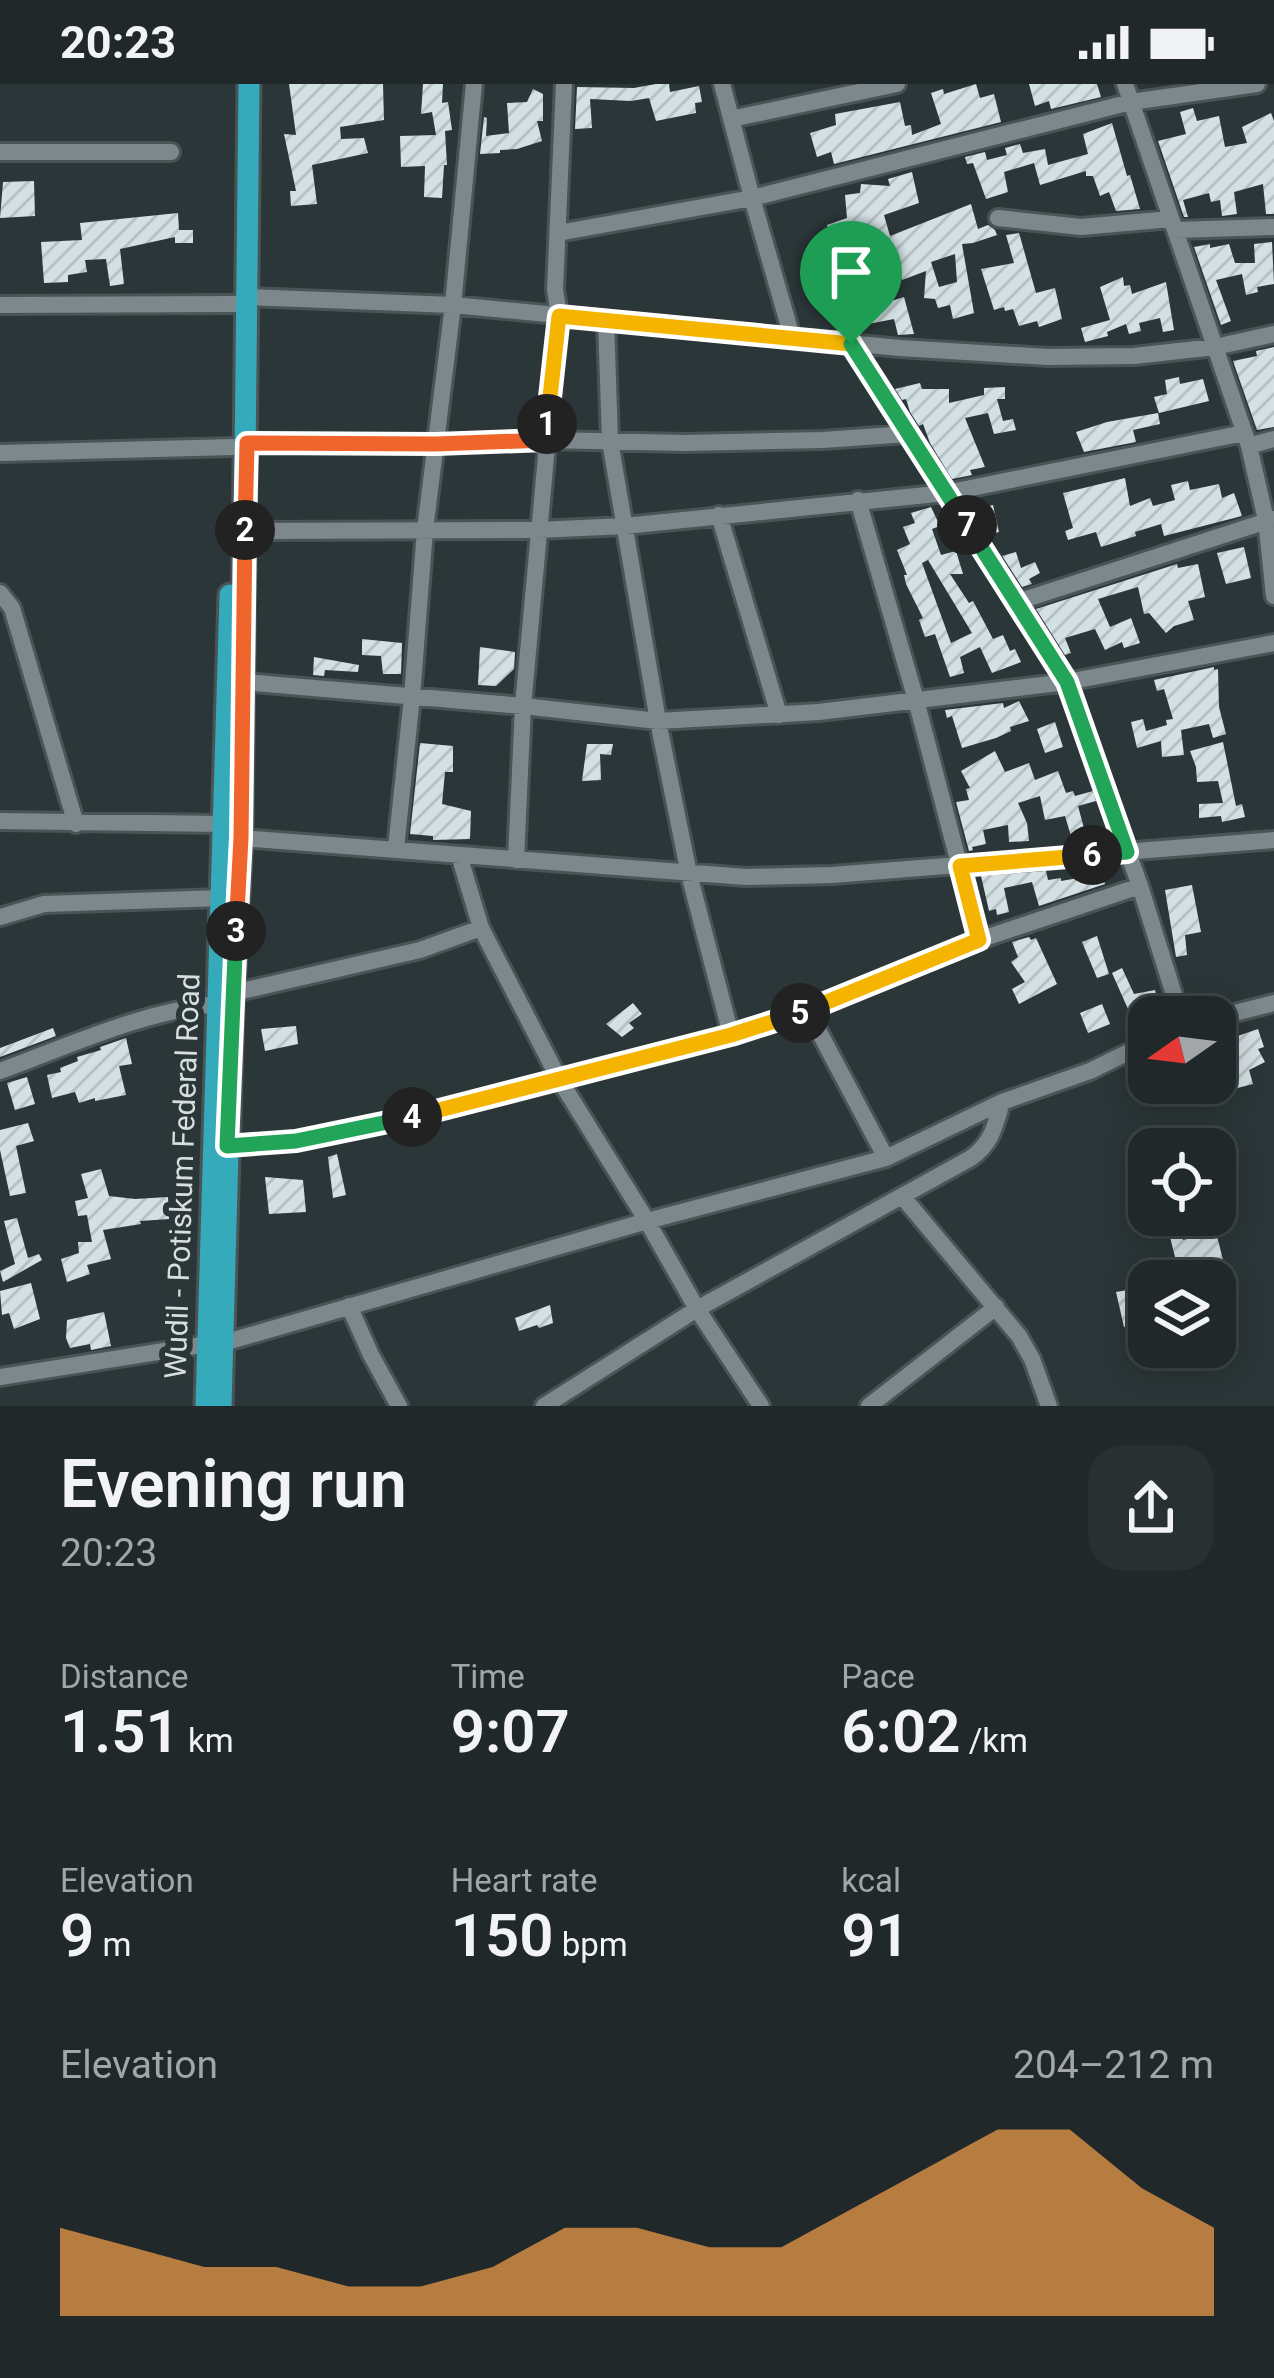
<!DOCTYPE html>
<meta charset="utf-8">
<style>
body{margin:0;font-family:Roboto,sans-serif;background:#283032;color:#f1f3f6;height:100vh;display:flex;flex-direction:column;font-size:45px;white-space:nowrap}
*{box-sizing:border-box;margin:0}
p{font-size:39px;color:#a2a6a8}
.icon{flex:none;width:66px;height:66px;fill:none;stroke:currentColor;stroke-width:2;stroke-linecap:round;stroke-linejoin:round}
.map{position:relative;height:1322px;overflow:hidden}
.side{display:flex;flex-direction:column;background:#20282a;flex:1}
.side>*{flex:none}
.needle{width:78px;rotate:256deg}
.controls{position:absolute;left:1128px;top:912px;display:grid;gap:24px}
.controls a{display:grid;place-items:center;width:108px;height:108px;border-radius:24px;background:#20282a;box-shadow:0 6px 30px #0003,0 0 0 3px #3d4447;font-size:60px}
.pin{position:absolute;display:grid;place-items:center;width:102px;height:102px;color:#fff;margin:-123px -51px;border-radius:50% 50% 50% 0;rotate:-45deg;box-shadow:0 0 12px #0007}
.pin .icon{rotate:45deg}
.km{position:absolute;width:60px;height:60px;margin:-30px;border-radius:50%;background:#222;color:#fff;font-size:33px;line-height:60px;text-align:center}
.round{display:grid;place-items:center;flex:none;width:126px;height:126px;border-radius:36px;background:#283032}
.overview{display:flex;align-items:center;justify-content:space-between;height:204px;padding:0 60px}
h1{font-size:66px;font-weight:600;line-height:90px}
.stats{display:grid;grid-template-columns:repeat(3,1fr);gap:18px;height:204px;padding:12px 60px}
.stats div{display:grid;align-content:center}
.stats b{font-size:60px;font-weight:600}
.stats small{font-size:33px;font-weight:400}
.stats p{font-size:33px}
.chart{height:336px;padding:24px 60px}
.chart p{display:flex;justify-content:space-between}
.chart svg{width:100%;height:216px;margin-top:12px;fill:#f8a14a;opacity:.7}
.status{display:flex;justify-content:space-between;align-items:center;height:84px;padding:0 60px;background:#20282a;direction:ltr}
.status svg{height:33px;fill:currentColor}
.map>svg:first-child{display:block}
</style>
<div class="status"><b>20:23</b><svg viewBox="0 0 49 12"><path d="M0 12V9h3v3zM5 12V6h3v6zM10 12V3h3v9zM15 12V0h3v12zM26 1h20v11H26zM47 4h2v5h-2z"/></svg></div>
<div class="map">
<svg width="1274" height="1322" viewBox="0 0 1274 1322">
<defs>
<pattern id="building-hatch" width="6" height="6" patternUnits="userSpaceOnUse" patternTransform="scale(3)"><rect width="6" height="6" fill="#d4e1e4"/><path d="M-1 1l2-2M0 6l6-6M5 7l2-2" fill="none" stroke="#b7c1c4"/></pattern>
</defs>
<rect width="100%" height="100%" fill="#2b3638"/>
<path fill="url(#building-hatch)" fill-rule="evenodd" d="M 289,0 L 383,0 L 384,36 L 340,43 L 341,55 L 364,54 L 368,69 L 312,81 L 317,120 L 291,122 L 290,107 L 296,107 L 284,50 L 296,51 Z
M 423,0 L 443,0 L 442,19 L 448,18 L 452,46 L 445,47 L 447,81 L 444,81 L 442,114 L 424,113 L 425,82 L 401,83 L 400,52 L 436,51 L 432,28 L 421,30 Z
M 656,0 L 669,0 L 670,8 L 699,2 L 702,18 L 695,19 L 696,29 L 656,37 L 649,14 L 631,17 L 590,15 L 592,44 L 575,45 L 577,3 L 634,4 Z
M 976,0 L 980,14 L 994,10 L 1001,38 L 834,80 L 831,68 L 817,73 L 810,49 L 836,41 L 835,30 L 900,18 L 905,42 L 911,41 L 912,51 L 941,40 L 931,9 L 943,5 L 944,10 Z
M 1029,0 L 1097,0 L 1101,13 L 1051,25 L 1049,17 L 1035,22 Z
M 533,5 L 543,10 L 543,37 L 537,37 L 542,57 L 517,65 L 500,66 L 500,69 L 480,70 L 484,33 L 487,34 L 486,52 L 509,49 L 507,19 L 527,18 Z
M 1193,24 L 1197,37 L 1219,32 L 1225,63 L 1247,59 L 1242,43 L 1271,29 L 1274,37 L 1274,130 L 1266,130 L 1263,100 L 1234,108 L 1237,130 L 1222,132 L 1220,116 L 1211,118 L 1209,109 L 1183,116 L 1188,133 L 1184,133 L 1158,57 L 1186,50 L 1180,28 Z
M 1112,39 L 1127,92 L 1130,91 L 1140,125 L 1116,127 L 1109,108 L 1100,112 L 1093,92 L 1086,92 L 1086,87 L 1040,101 L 1034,79 L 1004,88 L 1008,108 L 986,115 L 973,79 L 967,80 L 965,73 L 985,68 L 987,76 L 1007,71 L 1005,64 L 1020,60 L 1023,69 L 1045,65 L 1048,81 L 1088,70 L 1083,50 Z
M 912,88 L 919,119 L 884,131 L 890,152 L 971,120 L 978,145 L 988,141 L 995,146 L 997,151 L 973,159 L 962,160 L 974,229 L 953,235 L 950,221 L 938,224 L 935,215 L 924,214 L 926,187 L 902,196 L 896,181 L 878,185 L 873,166 L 849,173 L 844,156 L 834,160 L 827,141 L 847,134 L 845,111 L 860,109 L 861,100 L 890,102 L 888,95 ZM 955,170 L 957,198 L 939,203 L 931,178 Z
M 34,97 L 35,132 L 0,134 L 3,98 Z
M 178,129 L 179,146 L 193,146 L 193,159 L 175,159 L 175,153 L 120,165 L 124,200 L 110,202 L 106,175 L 85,176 L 87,188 L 68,191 L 68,198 L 44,199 L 41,158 L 82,156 L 80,139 Z
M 1019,149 L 1036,209 L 1055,204 L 1062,235 L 1039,243 L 1037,237 L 1019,242 L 1013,225 L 1005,227 L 1004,223 L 994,226 L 981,185 L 1014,179 L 1006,151 Z
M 1272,158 L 1274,200 L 1257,203 L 1258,208 L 1246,211 L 1242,190 L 1216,196 L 1231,237 L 1221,241 L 1194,163 L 1210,160 L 1210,164 L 1229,160 L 1235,179 L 1255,179 L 1254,160 Z
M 879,191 L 885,219 L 904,213 L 914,250 L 898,251 L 894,235 L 858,242 L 854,227 L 862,224 L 856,196 Z
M 1123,193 L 1124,202 L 1130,201 L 1132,210 L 1166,198 L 1174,246 L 1163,248 L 1160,234 L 1139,239 L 1141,247 L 1129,250 L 1126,240 L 1107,248 L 1108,252 L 1085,258 L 1081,244 L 1110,236 L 1100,203 Z
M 1274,263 L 1274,343 L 1257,346 L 1233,277 L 1257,272 L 1256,267 Z
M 1179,293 L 1180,300 L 1203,295 L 1209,317 L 1159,329 L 1154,313 L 1167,310 L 1165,296 Z
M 920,299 L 922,305 L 949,305 L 949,319 L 984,311 L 984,304 L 1005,303 L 1005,315 L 997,315 L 1003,337 L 1013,335 L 1016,346 L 994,350 L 988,329 L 965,334 L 985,383 L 970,386 L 972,391 L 952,395 L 930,359 L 923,340 L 919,342 L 910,328 L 906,315 L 902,316 L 895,305 Z
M 1158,329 L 1160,340 L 1133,346 L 1136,358 L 1084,368 L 1076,348 L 1107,338 Z
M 1125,394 L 1130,422 L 1150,414 L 1153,422 L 1175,416 L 1171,401 L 1188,397 L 1190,406 L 1219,400 L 1222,414 L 1234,409 L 1242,432 L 1164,452 L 1161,440 L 1135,448 L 1136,452 L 1101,463 L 1096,448 L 1068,456 L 1065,447 L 1073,444 L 1063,409 Z
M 978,420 L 981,424 L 993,421 L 999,448 L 988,450 L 971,424 Z
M 931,423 L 940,442 L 932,445 L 941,471 L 956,467 L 963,490 L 950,490 L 969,519 L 973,517 L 993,555 L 1003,551 L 1010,567 L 1015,565 L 1021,578 L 992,589 L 980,563 L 960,573 L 964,589 L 950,593 L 935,550 L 925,553 L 919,536 L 923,534 L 906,500 L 904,491 L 907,491 L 897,466 L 910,460 L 903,443 L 915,439 L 911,429 ZM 928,476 L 972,549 L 951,559 L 922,479 Z
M 1244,463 L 1251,494 L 1226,500 L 1217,469 Z
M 999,467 L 1002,472 L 1016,468 L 1021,484 L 1035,478 L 1040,489 L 1029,495 L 1032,500 L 1022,503 Z
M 1177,480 L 1178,484 L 1198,480 L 1205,513 L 1188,517 L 1194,536 L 1174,542 L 1166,549 L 1149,529 L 1144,530 L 1138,503 L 1098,515 L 1110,543 L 1131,534 L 1140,559 L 1124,564 L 1122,558 L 1105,566 L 1095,545 L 1065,554 L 1071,569 L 1065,571 L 1036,525 Z
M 362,555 L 402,559 L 401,590 L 383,590 L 381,572 L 362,571 Z
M 480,563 L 515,568 L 514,585 L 496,602 L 478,601 Z
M 314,573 L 359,581 L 358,588 L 325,586 L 324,592 L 313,591 Z
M 1214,583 L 1214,586 L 1218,585 L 1219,623 L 1226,650 L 1213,654 L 1209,640 L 1181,646 L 1184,671 L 1162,673 L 1161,657 L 1137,664 L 1131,638 L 1143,635 L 1146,647 L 1167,641 L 1166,636 L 1173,635 L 1164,605 L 1157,607 L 1154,596 Z
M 1019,617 L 1029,637 L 1010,643 L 1011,647 L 996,654 L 962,664 L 952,632 L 947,634 L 945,626 L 1003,619 L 1004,624 Z
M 1055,638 L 1063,663 L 1045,669 L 1037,645 Z
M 1223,658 L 1236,722 L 1242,720 L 1245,733 L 1222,738 L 1221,732 L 1199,734 L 1199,720 L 1223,719 L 1218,697 L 1197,698 L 1196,683 L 1190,667 Z
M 420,659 L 453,662 L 453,688 L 445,688 L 442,720 L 471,727 L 470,755 L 433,756 L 433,752 L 410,750 Z
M 587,660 L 613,660 L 611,671 L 600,670 L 601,696 L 582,697 Z
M 995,667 L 1005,688 L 1029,679 L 1035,696 L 1058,687 L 1066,709 L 1073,707 L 1075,712 L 1093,707 L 1096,717 L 1078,722 L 1085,748 L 1071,752 L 1065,732 L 1045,736 L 1040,712 L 1018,719 L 1027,739 L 1029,757 L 1009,758 L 1008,741 L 983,746 L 986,760 L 972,763 L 973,766 L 969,767 L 956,718 L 969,716 L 966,705 L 970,704 L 961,687 Z
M 1046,787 L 1048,796 L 1061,794 L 1061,797 L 1102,790 L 1105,800 L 1039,822 L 1032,798 L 1004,804 L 1009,828 L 997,831 L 996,825 L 989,827 L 981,792 Z
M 1192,801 L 1201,848 L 1185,851 L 1187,871 L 1176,873 L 1165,806 Z
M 1097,852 L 1109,890 L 1097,894 L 1082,858 Z
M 1029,853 L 1031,856 L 1036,854 L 1057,900 L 1019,920 L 1012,905 L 1025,898 L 1011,878 L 1018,873 L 1012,858 Z
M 1122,884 L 1134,910 L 1155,906 L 1157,916 L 1128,925 L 1112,889 Z
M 633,919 L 642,930 L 629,939 L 634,944 L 622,953 L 606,940 Z
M 1102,920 L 1110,940 L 1088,949 L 1080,929 Z
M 296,942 L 298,960 L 265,967 L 261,945 Z
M 53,944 L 56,952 L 0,973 L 0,964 Z
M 1258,945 L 1264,963 L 1258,965 L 1265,978 L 1249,986 L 1253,1000 L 1199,1014 L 1197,1009 L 1225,996 L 1221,972 L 1236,968 L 1232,954 Z
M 126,954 L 132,980 L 119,982 L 126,1011 L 95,1017 L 95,1014 L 79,1019 L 75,1008 L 52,1014 L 47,991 L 61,988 L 60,984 L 78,977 L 77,973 L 101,966 L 100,963 Z
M 27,993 L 35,1020 L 15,1026 L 7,999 Z
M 28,1039 L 34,1057 L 16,1062 L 26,1109 L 10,1112 L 0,1066 L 0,1046 Z
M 337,1070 L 346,1111 L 333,1114 L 328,1073 Z
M 101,1085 L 109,1112 L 135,1115 L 168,1113 L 169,1135 L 140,1137 L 141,1140 L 103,1146 L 111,1175 L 87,1181 L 90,1190 L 67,1198 L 61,1175 L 79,1169 L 78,1158 L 92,1158 L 87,1131 L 78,1132 L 75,1117 L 88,1114 L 81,1090 Z
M 265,1093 L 303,1096 L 306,1128 L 269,1130 Z
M 17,1134 L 28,1174 L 39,1170 L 42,1176 L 3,1198 L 0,1187 L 15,1180 L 4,1137 Z
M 1216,1148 L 1226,1188 L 1181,1197 L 1170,1153 L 1182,1150 L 1183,1156 Z
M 31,1199 L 40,1235 L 14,1245 L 9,1229 L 2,1231 L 0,1207 Z
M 1133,1205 L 1140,1239 L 1124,1243 L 1116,1208 Z
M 550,1221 L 553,1239 L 539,1244 L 537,1241 L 519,1247 L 515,1234 Z
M 104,1228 L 111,1262 L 91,1266 L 90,1260 L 70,1264 L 66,1254 L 67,1236 Z"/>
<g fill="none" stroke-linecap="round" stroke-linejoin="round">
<g stroke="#4a5456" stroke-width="22">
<path id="minor" d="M 722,0 L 752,114 L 792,253
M 1125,0 L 1249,362 L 1266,436 L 1274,512
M 731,35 L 897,0
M 0,68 L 171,68
M 998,134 L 1081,143 L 1171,135
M 1175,146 L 1274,143
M 558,149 L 752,114 L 1131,18 L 1257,0
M 248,213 L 453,221 L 900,264 L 1048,273 L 1134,272 L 1215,263 L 1274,250
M 0,221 L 235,220
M 606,236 L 610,357 L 658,637 L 689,790 L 731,951
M 851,260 L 1067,598 L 1140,802 L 1181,933
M 247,359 L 436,360 L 546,356 L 685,359 L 823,356 L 907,350
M 1249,362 L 1274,355
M 0,369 L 233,363
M 858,416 L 916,616 L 979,856
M 719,431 L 779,631
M 245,447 L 538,446 L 625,442 L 946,409 L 1244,349
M 0,509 L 12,524 L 76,740
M 1017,518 L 1273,435
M 244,598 L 523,622 L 658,637 L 819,628 L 1067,598 L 1274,559
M 0,737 L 224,740 L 241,754 L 746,793 L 832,791 L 1274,756
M 396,764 L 412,613 L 425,446 L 453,221 L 474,0
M 459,771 L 481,844 L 559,995 L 647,1137 L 697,1225 L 761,1322
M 516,776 L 523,622 L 559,232 L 555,205 L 564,0
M 0,833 L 44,820 L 221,814
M 233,909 L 420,866 L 481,844
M 808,927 L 886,1074
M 1215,934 L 1274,919
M 0,987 C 71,961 141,928 217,920
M 227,1062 L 295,1056 L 416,1032 L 731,951 L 808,927 L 979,856 L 1140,802
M 902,1112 L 1019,1252 L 1032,1275 L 1049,1322
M 349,1222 L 371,1271 L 399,1322
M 223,1259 L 647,1137 L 886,1074 L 1002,1018 L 1090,987 L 1149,958
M 0,1293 L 208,1260
M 544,1322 L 697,1225 L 971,1074 C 992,1059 995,1042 1002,1018
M 869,1322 L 996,1223"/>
</g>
<g stroke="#4a5456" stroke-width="27">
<path id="major" d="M 206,1322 L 230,511
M 221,1322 L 232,923 L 241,754 L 249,0"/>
</g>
<use href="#minor" stroke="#7c888b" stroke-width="16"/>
<use href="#major" stroke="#34aabb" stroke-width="21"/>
</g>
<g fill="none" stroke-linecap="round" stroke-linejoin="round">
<g stroke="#fff" stroke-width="24">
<path id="split-1" d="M 547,340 L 559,232 L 851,260"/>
</g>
<g stroke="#fff" stroke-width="24">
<path id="split-2" d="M 245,446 L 247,359 L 436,360 L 546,356 L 547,340"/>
</g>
<g stroke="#fff" stroke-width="24">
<path id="split-3" d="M 236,847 L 241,754 L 245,446"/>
</g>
<g stroke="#fff" stroke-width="24">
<path id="split-4" d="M 236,847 L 227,1062 L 296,1057 L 412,1033"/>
</g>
<g stroke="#fff" stroke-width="24">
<path id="split-5" d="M 412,1033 L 731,951 L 800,929"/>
</g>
<g stroke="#fff" stroke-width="24">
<path id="split-6" d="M 800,929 L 979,856 L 960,782 L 1092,771"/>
</g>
<g stroke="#fff" stroke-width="24">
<path id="split-7" d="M 967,441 L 1067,598 L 1127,768 L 1092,771"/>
</g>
<g stroke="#fff" stroke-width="24">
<path id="split-8" d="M 851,260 L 967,441"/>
</g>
<use href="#split-1" stroke="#f5b400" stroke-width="15"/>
<use href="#split-2" stroke="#f0652b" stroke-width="15"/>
<use href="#split-3" stroke="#f0652b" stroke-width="15"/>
<use href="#split-4" stroke="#22a559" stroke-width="15"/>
<use href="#split-5" stroke="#f5b400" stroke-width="15"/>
<use href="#split-6" stroke="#f5b400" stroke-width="15"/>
<use href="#split-7" stroke="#22a559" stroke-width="15"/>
<use href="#split-8" stroke="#22a559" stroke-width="15"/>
</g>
<g text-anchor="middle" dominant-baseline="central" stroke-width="12" stroke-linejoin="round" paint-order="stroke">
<g font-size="30" fill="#d8dee0" stroke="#2b3638">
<text transform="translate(182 1092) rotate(-88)">Wudil - Potiskum Federal Road</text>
</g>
</g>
</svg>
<div class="controls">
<a><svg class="needle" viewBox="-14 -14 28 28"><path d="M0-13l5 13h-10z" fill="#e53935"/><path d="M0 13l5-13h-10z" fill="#a2a6a8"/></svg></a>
<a><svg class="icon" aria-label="locate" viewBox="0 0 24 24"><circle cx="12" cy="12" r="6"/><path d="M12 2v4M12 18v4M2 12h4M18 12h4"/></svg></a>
<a><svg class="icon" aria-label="layers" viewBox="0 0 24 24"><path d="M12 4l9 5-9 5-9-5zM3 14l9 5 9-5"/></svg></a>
</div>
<div class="pin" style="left:851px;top:260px;background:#1e9e55"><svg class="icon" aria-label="arrive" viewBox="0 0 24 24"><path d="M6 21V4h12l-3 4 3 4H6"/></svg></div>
<b class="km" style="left:547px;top:340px">1</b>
<b class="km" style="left:245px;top:446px">2</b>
<b class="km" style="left:236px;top:847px">3</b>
<b class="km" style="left:412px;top:1033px">4</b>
<b class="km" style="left:800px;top:929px">5</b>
<b class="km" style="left:1092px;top:771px">6</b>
<b class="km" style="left:967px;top:441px">7</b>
</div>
<section class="side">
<div class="overview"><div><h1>Evening run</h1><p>20:23</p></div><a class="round"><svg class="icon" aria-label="share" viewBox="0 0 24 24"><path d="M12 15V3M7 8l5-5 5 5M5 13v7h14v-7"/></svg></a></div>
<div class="stats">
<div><p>Distance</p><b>1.51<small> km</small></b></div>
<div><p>Time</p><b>9:07</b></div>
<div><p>Pace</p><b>6:02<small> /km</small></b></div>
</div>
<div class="stats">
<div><p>Elevation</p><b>9<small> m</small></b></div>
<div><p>Heart rate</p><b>150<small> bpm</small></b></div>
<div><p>kcal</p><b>91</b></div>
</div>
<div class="chart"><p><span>Elevation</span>204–212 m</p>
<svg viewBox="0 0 160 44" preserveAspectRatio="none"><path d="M0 44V26L10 30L20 34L30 34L40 38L50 38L60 34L70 26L80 26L90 30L100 30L110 22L120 14L130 6L140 6L150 18L160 26V44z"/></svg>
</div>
</section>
